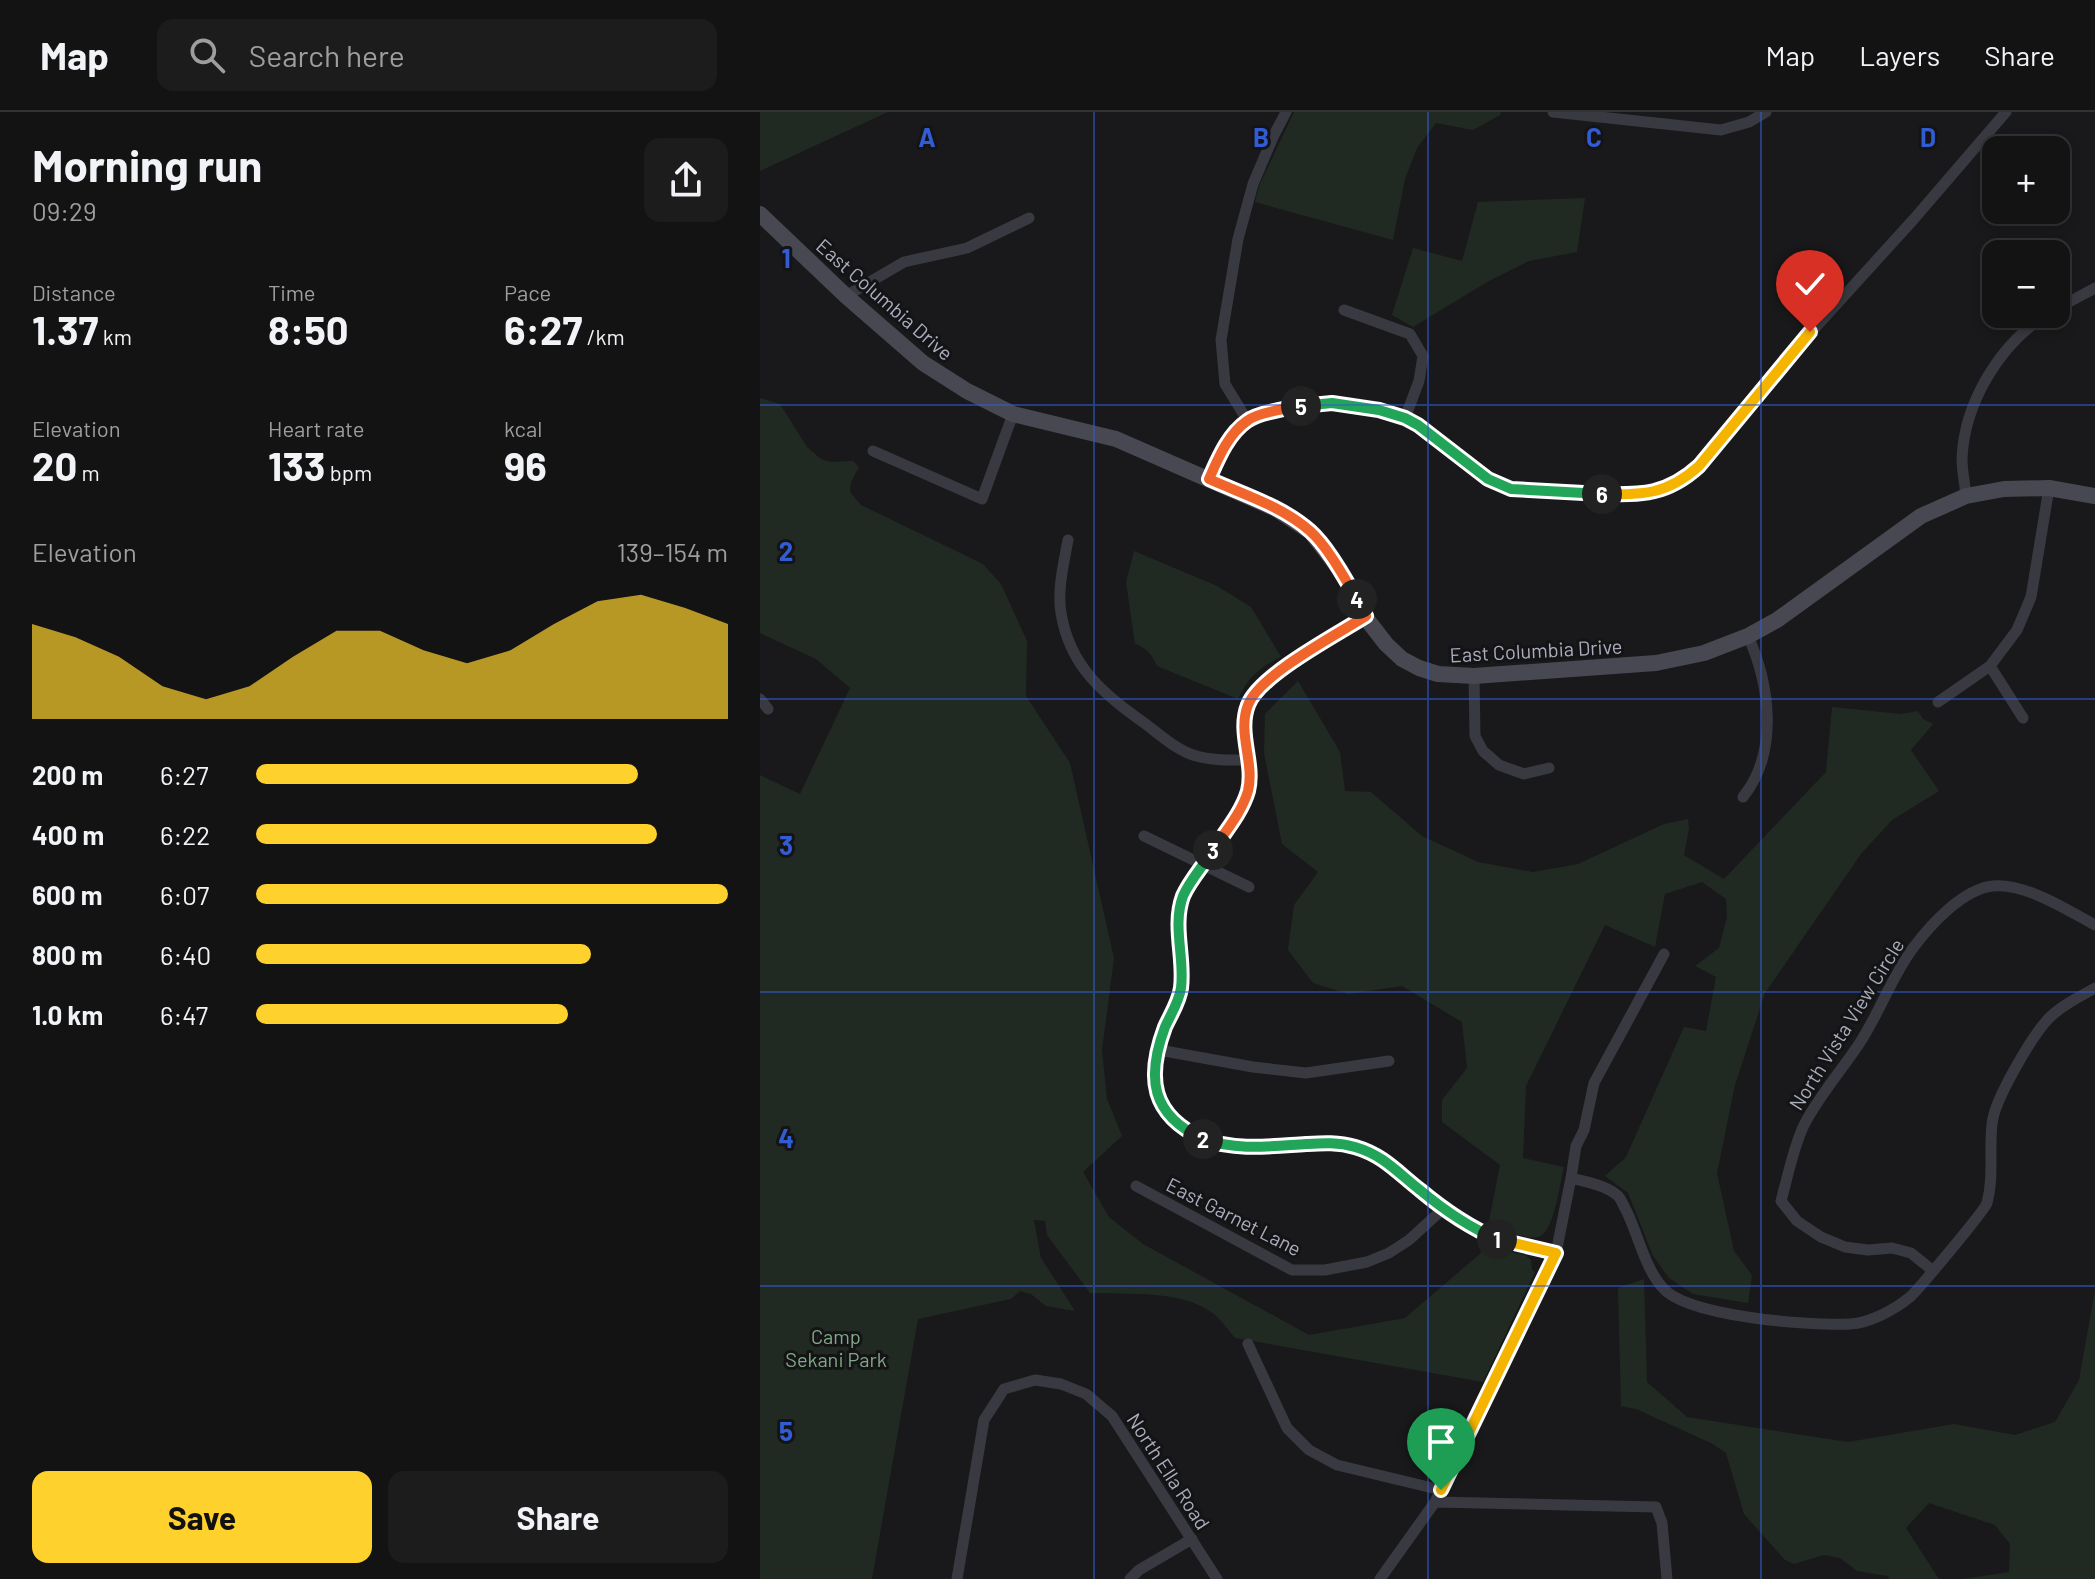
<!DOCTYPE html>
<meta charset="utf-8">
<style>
body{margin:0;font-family:Barlow,sans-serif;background:#1c1c1d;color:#f1f3f6;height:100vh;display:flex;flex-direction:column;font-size:30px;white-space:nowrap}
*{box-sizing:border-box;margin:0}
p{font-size:26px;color:#9d9ea0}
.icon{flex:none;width:44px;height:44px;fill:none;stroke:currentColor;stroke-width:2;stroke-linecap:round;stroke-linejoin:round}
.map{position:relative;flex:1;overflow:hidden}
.drawer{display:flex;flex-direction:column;background:#131314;width:760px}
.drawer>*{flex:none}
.tools{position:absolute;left:1222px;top:24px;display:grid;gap:16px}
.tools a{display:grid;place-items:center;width:88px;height:88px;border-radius:16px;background:#131314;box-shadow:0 4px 12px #0003,0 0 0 2px #323234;font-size:40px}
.pin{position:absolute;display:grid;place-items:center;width:68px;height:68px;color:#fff;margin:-82px -34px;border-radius:50% 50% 50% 0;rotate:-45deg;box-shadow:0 0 8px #0007}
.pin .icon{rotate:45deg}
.km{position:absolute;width:40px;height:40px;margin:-20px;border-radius:50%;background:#222;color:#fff;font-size:22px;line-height:40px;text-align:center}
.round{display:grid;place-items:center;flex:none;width:84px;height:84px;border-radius:16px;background:#1c1c1d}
.head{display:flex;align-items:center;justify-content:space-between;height:136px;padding:0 32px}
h1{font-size:44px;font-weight:700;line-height:60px}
.metrics{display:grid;grid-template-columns:repeat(3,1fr);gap:12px;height:136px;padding:8px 32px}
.metrics div{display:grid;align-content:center}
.metrics b{font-size:40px;font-weight:700}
.metrics small{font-size:22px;font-weight:400}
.metrics p{font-size:22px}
.chart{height:224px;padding:16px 32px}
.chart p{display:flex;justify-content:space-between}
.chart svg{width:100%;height:144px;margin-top:8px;fill:#ffd12d;opacity:.7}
.button{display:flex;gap:16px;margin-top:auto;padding:16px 32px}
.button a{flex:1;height:92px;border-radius:16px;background:#ffd12d;color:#111;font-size:32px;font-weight:700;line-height:92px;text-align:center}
.button a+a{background:#1c1c1d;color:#f1f3f6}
ul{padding:0 32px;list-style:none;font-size:26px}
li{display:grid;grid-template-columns:128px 96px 1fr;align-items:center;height:60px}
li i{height:20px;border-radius:10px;background:#ffd12d}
header{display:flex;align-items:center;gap:48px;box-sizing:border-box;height:112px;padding:0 40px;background:#131314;border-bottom:2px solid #323234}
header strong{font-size:38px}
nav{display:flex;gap:44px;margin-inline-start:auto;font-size:28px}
.search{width:560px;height:72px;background:#1c1c1d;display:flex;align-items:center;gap:20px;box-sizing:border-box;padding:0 28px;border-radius:16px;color:#9d9ea0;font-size:30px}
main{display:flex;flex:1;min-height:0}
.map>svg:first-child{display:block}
</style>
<header>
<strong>Map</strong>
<div class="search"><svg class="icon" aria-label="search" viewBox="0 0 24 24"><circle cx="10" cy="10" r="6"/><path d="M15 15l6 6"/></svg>Search here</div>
<nav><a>Map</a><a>Layers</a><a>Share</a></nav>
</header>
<main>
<section class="drawer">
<div class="head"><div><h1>Morning run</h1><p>09:29</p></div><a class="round"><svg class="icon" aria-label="share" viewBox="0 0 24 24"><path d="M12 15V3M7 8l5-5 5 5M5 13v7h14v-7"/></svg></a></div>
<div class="metrics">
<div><p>Distance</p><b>1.37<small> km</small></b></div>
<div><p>Time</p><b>8:50</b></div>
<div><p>Pace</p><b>6:27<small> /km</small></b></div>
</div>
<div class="metrics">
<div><p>Elevation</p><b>20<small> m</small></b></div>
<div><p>Heart rate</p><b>133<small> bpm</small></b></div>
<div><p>kcal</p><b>96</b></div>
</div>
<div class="chart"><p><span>Elevation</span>139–154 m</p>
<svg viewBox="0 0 160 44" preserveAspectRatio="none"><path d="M0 44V15L10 19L20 25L30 34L40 38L50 34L60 25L70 17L80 17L90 23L100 27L110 23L120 15L130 8L140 6L150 10L160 15V44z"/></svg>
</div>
<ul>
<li><b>200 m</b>6:27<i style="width:81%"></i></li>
<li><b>400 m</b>6:22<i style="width:85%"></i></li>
<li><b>600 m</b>6:07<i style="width:100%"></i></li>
<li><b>800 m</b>6:40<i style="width:71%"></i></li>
<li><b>1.0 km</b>6:47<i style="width:66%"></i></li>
</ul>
<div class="button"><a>Save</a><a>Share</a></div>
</section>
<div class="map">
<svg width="1335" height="1467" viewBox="0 0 1335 1467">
<rect width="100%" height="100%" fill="#19191b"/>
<path fill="#202a22" d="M 0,0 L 128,0 L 0,59 Z
M 534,0 L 741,0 L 740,3 L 713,18 L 676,11 L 657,36 L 645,67 L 633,128 L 495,90 L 499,74 Z
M 825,86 L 817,140 L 769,149 L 727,170 L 653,215 L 632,203 L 653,136 L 702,149 L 718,90 Z
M 0,286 L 20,292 L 47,335 L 61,347 L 70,350 L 93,349 L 99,355 L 91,370 L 90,380 L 101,393 L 223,452 L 241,472 L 267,529 L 266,584 L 310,651 L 354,846 L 342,938 L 347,987 L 362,1024 L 323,1060 L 349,1105 L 383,1132 L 549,1223 L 645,1206 L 721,1141 L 723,1135 L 765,1143 L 771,1148 L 772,1158 L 775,1160 L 723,1270 L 475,1226 C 468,1218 462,1209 454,1202 C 421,1177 370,1183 330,1181 L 287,1123 L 285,1109 L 274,1108 L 281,1146 L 315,1199 L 286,1194 L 271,1182 L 260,1179 L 251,1187 L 158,1207 L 112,1467 L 0,1467 L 0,663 L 40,682 L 90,576 L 56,547 L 0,521 Z
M 374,439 L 457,474 L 491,495 L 521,545 C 501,554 487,566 478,587 L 397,554 C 391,542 387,536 375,532 L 366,470 Z
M 538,569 L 580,640 L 585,679 L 611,680 L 662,724 L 718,750 L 773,760 L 818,752 L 904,712 L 928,707 L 929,716 L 924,743 L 964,767 L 1066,660 L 1072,595 L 1141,602 L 1158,599 L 1163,607 L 1173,612 L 1151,638 L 1179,679 L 1132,708 L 1101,742 L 1005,881 L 975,973 L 957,1061 L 974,1139 L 992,1163 L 988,1191 L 933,1182 L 909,1166 L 893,1144 L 868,1081 L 845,1064 L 866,1045 L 924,915 L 946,919 L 956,865 L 935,854 L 959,836 L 967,805 L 966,787 L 942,770 L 905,782 L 895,835 L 845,813 L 766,974 L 763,1046 L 804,1055 C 800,1070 794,1122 778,1125 C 767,1128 740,1117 728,1114 L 740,1053 L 682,1010 L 682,988 L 707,956 L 702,910 L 642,874 L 588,882 L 553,871 L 528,838 L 534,793 L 558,760 L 522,732 L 504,641 L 505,602 Z
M 884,1167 L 887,1270 L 927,1305 L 1088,1330 L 1194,1312 L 1255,1323 L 1295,1310 L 1319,1268 L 1335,1178 L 1335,1467 L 1203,1467 L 1249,1460 L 1250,1432 L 1235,1413 L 1169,1391 L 1146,1416 L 1179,1467 L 1129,1467 L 1128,1464 L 1097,1459 L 1080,1446 L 1064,1443 L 1034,1452 L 1025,1448 L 984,1402 L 966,1341 L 951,1331 L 876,1297 L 861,1294 L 858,1176 Z"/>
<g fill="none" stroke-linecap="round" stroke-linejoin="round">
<path stroke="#393a41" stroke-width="11" d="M 793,0 L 961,18 L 989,10 L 1006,0
M 86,184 L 144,150 L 207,136 L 269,106
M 1296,197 L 1335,176
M 584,198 L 650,222 L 663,244 L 659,269 L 645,306
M 487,308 L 465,272 L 461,228 L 478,127 L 493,72 L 513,25 L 526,0
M 113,339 L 222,387 L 253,302
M 449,367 C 459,346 467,326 485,311 C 491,306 500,304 507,302 C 551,288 614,288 656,312 C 685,329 708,359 739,373 C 762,383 874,386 897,380 C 913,375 927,365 939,354 L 1024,250 L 1153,108 L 1246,0
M 1206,384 C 1205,372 1202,359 1202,347 C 1204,291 1240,231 1288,202
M 308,428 C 304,450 297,478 301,501 C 310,556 344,582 387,613 C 401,624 416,637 433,643 C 451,649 470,648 488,648
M 606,504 L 508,566 L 488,592 L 484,620 L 489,660 L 488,678 L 479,697 L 424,784 L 419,806 L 421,875 L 418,890 L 405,916 L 395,956 L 394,972 L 401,992 L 413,1007 L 429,1020 L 447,1028 L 467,1033 L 491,1036 L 581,1031 L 597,1035 L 618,1044 L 661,1079 L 711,1116 L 740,1129 L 796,1141
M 1230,554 L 1263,606
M 714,564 L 715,624 L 723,639 L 739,653 L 764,662 L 789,656
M 0,587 L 8,597
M 1178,590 L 1230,554 L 1257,518 L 1271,485 L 1289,376
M 983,685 C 1019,640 1010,573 988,524
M 384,724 L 489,775
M 399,938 L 493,955 L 546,961 L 629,949
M 811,1066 C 826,1070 845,1073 857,1083 C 861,1086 863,1093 866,1098 C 878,1122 885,1156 902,1175 C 926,1205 1051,1214 1090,1212 C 1110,1211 1134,1198 1150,1185 C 1158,1178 1225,1098 1227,1091 C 1234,1065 1229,1039 1232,1012 C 1234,988 1272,924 1289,906 C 1302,893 1319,885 1335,876
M 376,1074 L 532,1158 L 565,1158 L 607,1150 L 629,1141 L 649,1128 L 684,1096
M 1172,1158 L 1151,1141 L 1132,1136 L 1108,1138 L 1085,1135 L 1061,1125 L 1037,1109 L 1021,1089 C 1028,1064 1033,1036 1044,1013 C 1059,984 1081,959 1099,932 C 1119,902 1132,864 1153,836 C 1171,812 1203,777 1233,774 C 1266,771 1307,798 1335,813
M 488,1232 L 527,1316 L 549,1338 L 577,1353 L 681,1378
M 675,1390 L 896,1395 L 902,1411 L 907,1467
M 197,1467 L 224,1308 L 244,1277 L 275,1268 L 301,1272 L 326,1282 L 352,1304 L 457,1467
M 370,1467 L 379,1458 L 432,1427
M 620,1467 L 675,1390 L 796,1141 L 811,1066 L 816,1034 L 824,1018 L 834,971 L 904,842"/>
<path stroke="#474851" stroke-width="16" d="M 0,102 L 86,184 L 163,251 L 207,279 L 253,302 L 356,327 L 516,397 L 551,420 L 581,459 L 609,510 L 626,532 L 642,547 L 659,556 L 678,562 L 714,564 L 896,551 L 944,541 L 988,524 L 1017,508 L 1161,404 L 1206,384 L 1244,377 L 1289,376 L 1335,384"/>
</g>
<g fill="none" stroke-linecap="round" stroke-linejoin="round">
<g stroke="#fff" stroke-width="16">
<path id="split-1" d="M 681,1378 L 796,1141 L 737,1127"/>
</g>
<g stroke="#fff" stroke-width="16">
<path id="split-2" d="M 443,1027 C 476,1039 512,1034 546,1032 C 563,1031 578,1030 595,1035 C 623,1043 637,1060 660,1078 C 684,1098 708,1115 737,1127"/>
</g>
<g stroke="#fff" stroke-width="16">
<path id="split-3" d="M 443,1027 C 391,1003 386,966 405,915 C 411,902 419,890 421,876 C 425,846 412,814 423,784 C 430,768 444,753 453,738"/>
</g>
<g stroke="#fff" stroke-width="16">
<path id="split-4" d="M 453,738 C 465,720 482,700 488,679 C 495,651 477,621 488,593 C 499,563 578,522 606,504 L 597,487"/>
</g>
<g stroke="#fff" stroke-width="16">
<path id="split-5" d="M 541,294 C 528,296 497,301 487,309 C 468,322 458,347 449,367 C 482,382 522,394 550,419 C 568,435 585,467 597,487"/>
</g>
<g stroke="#fff" stroke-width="16">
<path id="split-6" d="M 541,294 L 572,291 L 619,298 L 645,306 L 658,313 L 728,367 L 751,377 L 842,382"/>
</g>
<g stroke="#fff" stroke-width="16">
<path id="split-7" d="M 842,382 C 882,383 907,383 939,354 L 1050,220"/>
</g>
<use href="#split-1" stroke="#f5b400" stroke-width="10"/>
<use href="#split-2" stroke="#22a559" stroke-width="10"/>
<use href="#split-3" stroke="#22a559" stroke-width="10"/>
<use href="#split-4" stroke="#f0652b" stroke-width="10"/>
<use href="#split-5" stroke="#f0652b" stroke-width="10"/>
<use href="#split-6" stroke="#22a559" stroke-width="10"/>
<use href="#split-7" stroke="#f5b400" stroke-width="10"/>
</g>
<path fill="none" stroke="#325cd4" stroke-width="2" stroke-opacity="0.55" d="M 334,0 L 334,1467M 668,0 L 668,1467M 1001,0 L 1001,1467M 0,293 L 1335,293M 0,587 L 1335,587M 0,880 L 1335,880M 0,1174 L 1335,1174"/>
<g text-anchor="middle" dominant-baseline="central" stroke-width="6" stroke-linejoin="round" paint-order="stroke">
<g font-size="20" fill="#aaadbc" stroke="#141416">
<text transform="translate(125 187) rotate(41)">East Columbia Drive</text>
<text transform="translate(776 538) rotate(-3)">East Columbia Drive</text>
<text transform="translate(1086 912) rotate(-58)">North Vista View Circle</text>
<text transform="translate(474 1104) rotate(27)">East Garnet Lane</text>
<text transform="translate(409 1359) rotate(57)">North Ella Road</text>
</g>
<g font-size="20" fill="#80a887" stroke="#141416">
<text x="76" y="1224">Camp<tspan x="76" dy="23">Sekani Park</tspan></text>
</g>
</g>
<g font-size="26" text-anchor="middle" font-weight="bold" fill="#325cd4" stroke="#141416" stroke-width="6" stroke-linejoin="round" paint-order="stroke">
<text x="167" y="35">A</text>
<text x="501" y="35">B</text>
<text x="834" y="35">C</text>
<text x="1168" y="35">D</text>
<text x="26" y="156">1</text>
<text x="26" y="449">2</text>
<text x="26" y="743">3</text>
<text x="26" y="1036">4</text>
<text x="26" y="1329">5</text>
</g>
</svg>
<div class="tools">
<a>+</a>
<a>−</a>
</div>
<div class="pin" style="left:681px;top:1378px;background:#1e9e55"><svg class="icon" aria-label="arrive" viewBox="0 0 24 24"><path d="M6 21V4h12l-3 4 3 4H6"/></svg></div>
<div class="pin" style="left:1050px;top:220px;background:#d93025"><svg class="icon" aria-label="check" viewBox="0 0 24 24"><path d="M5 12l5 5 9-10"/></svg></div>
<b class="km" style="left:737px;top:1127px">1</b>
<b class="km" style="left:443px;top:1027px">2</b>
<b class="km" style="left:453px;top:738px">3</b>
<b class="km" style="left:597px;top:487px">4</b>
<b class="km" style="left:541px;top:294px">5</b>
<b class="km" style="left:842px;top:382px">6</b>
</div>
</main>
